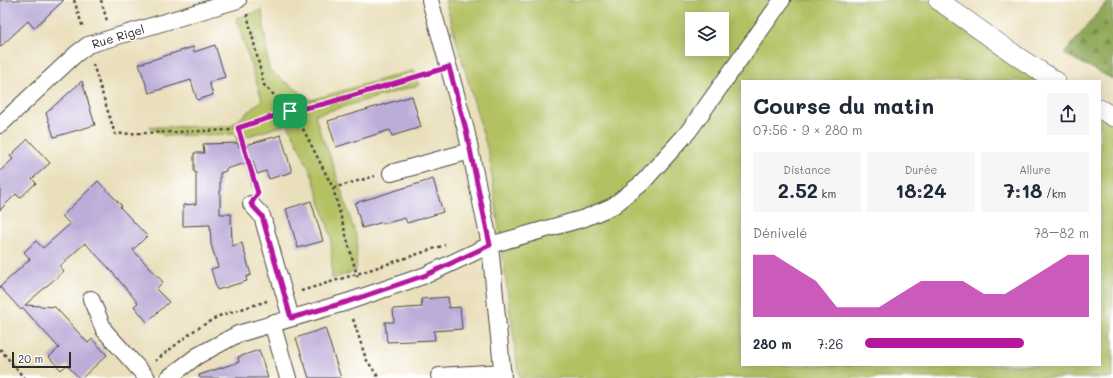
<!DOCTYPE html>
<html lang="fr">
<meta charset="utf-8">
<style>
body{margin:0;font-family:Mali,sans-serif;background:#f6f6f7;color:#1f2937;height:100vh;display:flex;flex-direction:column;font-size:15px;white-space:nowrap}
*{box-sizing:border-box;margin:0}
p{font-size:13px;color:#747a83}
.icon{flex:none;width:22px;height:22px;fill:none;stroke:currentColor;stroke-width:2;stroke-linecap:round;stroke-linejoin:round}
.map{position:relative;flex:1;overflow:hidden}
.details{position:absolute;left:741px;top:80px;width:360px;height:286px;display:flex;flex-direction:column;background:#fff;border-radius:0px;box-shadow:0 2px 10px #0003}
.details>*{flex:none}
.buttons{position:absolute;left:685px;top:12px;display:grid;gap:8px}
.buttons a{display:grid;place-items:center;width:44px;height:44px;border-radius:0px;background:#fff;box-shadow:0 2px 10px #0003;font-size:20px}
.scale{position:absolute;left:12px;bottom:10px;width:59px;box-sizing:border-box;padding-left:4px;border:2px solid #2b2b2b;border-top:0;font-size:11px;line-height:14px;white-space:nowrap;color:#2b2b2b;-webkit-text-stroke:3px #fff;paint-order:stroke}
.pin{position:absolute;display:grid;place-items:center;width:34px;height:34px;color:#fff;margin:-17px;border-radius:8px;box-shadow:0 2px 6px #0006}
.round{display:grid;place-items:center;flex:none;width:42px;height:42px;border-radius:0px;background:#f6f6f7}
.overview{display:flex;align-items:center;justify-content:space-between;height:68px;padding:0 12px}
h1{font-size:22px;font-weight:700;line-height:30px}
.stats{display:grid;grid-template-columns:repeat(3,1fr);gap:6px;height:68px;padding:4px 12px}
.stats div{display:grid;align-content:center;border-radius:0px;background:#f6f6f7;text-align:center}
.stats b{font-size:20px;font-weight:700}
.stats small{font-size:11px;font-weight:400}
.stats p{font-size:11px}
.chart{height:112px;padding:8px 12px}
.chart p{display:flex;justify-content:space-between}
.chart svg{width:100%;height:72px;margin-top:4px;fill:#b5179e;opacity:.7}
ul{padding:0 12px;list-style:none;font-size:13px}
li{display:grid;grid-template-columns:64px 48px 1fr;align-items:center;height:30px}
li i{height:10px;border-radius:5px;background:#b5179e}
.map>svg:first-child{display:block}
</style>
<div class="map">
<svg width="1113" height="378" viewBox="0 0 1113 378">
<defs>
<pattern id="forest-firs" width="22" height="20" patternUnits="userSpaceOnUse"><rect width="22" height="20" fill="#8fa759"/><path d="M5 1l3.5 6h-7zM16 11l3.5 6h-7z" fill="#75884a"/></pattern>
</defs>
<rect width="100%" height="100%" fill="#fff"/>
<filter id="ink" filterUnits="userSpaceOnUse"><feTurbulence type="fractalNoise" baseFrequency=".025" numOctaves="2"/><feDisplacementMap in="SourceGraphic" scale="8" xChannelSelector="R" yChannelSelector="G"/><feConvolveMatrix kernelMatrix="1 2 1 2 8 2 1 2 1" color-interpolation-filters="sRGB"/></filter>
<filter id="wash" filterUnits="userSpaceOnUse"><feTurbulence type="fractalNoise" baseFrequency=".012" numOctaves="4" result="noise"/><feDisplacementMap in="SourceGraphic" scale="16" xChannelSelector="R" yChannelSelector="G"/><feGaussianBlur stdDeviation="0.9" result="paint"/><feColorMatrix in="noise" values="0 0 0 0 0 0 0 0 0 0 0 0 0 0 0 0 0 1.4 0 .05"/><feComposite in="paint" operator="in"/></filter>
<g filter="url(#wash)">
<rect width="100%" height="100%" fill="#eadfbb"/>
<path fill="#b4c163" stroke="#707647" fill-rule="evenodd" d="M 445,0 L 940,0 L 1064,81 L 742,81 L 742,365 L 1100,365 L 1100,104 L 1113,113 L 1113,378 L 519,378 L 489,155 ZM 692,19 L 722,19 L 722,49 L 692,49 Z
M 262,10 L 269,70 L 311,100 L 414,70 L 419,85 L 315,115 L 321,135 L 331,158 L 357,239 L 356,271 L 332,279 L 331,237 L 312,175 L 288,124 L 245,137 L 259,186 L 252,188 L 235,134 L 165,136 L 149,127 L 231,126 L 262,100 L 236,18 Z"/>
<path fill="url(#forest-firs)" stroke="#5d6942" d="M 1108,0 L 1113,0 L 1113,79 L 1064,54 Z"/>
<g id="blocks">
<path fill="#bcacd8" d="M 0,0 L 64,0 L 34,28 L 28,21 L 0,47 Z
M 215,45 L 225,77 L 209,82 L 213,95 L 197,100 L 191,80 L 149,93 L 139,64 L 193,47 L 194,52 Z
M 82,81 L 95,125 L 54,137 L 46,113 Z
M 412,96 L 421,127 L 392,136 L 390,130 L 336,147 L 328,121 Z
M 281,135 L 292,172 L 269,179 L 266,171 L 257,174 L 253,161 L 226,169 L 226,171 L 220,173 L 220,214 L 231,214 L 232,246 L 242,243 L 251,275 L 246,277 L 247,281 L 217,290 L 211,269 L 218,267 L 211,244 L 210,225 L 183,226 L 183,205 L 196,204 L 196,172 L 194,172 L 194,153 L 204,153 L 203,144 L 238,143 L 239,147 Z
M 28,139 L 50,163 L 32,179 L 36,183 L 20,198 L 16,194 L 0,210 L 0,171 L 13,159 L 10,156 Z
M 433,179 L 443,212 L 407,223 L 405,218 L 383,224 L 383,222 L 362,228 L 355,203 Z
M 98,181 L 122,206 L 120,207 L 147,236 L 133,250 L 163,282 L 156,289 L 169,302 L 147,322 L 134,306 L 138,303 L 108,267 L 85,243 L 60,266 L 64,271 L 25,305 L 55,307 L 88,343 L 92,339 L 107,355 L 82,378 L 79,378 L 67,365 L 61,370 L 49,357 L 59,348 L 23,308 L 21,310 L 0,287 L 30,259 L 24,252 L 36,241 L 43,248 L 70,224 L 62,216 Z
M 311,201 L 323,241 L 298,248 L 286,209 Z
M 448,297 L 449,308 L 460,307 L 462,329 L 434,331 L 435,340 L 387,342 L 385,322 L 394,322 L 393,309 L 422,307 L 421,299 Z
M 325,328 L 341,378 L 309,378 L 296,338 Z
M 259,350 L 268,378 L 200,378 L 199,375 L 239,362 L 238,357 Z"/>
</g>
</g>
<g filter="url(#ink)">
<use href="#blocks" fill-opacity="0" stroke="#484641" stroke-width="1"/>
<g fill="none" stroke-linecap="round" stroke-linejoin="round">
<g stroke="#484641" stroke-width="18">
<path id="minor" d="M 430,0 L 466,130 L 490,245 L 503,378
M 0,125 L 76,54 L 88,45 L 238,0
M 391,173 L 470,151
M 251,204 L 262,216 L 291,318
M 91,299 L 104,330 L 147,378
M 272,323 L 288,378
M 439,376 L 503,372
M 168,378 L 197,356 L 238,334 L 347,302 L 426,275 L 490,245 L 585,218 L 613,206 L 642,183 L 688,132 L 782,0"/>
</g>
<g stroke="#484641" stroke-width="20">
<path id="tertiary" d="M 938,0 L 1021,59 L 1056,81
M 1100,109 L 1113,117"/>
</g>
<path stroke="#484641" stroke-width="2.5" stroke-dasharray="3 3" stroke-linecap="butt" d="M 74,0 L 83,28
M 101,0 L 107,21
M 247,14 L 264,85 L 298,119 L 333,188 L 358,279
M 93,64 L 115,134 L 232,130 L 249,123 L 290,111 L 324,104 L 431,72
M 238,128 L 256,187
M 333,188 L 375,176
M 301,291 L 357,274 L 445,245
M 353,319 L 366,359 L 379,378
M 0,349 L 24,378
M 155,361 L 195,330 L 219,316 L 267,301"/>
<use href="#minor" stroke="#fff" stroke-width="16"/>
<use href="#tertiary" stroke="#fff" stroke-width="19"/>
</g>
</g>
<g fill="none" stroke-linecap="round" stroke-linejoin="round" filter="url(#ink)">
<g stroke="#fff" stroke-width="8">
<path id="route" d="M 449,67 L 466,130 L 490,245 L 426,275 L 347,302 L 291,318 L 262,216 L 251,204 L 258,193 L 238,128 L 290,111 L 324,104 Z"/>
</g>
<use href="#route" stroke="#b5179e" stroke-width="5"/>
</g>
<g text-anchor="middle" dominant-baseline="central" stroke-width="3" stroke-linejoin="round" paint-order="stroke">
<g font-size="12" fill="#2b2b2b" stroke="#fff">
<text transform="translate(118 36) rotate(-17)">Rue Rigel</text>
</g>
</g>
</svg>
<div class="buttons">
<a><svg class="icon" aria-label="layers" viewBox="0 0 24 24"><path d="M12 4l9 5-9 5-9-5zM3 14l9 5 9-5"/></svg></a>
</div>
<div class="scale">20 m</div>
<div class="pin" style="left:290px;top:111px;background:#1e9e55"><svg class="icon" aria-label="arrive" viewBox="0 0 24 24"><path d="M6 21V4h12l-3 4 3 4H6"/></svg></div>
<section class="details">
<div class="overview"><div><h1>Course du matin</h1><p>07:56 · 9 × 280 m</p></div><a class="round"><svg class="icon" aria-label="share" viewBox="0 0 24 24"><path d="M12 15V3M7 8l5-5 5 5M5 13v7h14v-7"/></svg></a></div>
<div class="stats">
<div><p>Distance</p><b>2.52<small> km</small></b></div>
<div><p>Durée</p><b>18:24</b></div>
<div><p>Allure</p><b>7:18<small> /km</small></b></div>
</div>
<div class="chart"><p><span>Dénivelé</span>78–82 m</p>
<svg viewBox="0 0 160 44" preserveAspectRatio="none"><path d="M0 44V6L10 6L20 14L30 22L40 38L50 38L60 38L70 30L80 22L90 22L100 22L110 30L120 30L130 22L140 14L150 6L160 6V44z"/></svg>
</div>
<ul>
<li><b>280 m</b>7:26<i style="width:71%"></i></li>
</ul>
</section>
</div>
